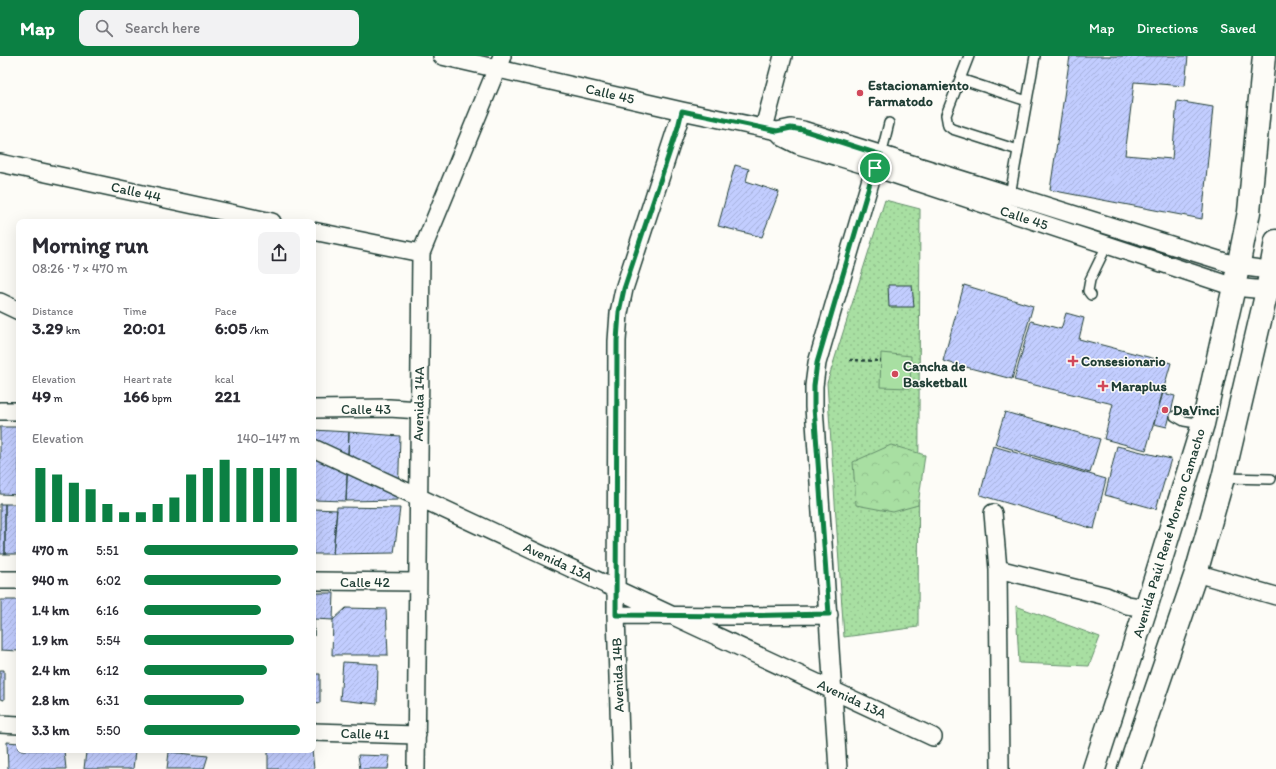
<!DOCTYPE html>
<meta charset="utf-8">
<style>
body{margin:0;font-family:Itim,sans-serif;background:#f2f2f3;color:#2b2b33;height:100vh;display:flex;flex-direction:column;font-size:15px;white-space:nowrap}
*{box-sizing:border-box;margin:0}
p{font-size:13px;color:#7c7c81}
.icon{flex:none;width:22px;height:22px;fill:none;stroke:currentColor;stroke-width:2;stroke-linecap:round;stroke-linejoin:round}
.map{position:relative;flex:1;overflow:hidden}
.drawer{position:absolute;left:16px;top:163px;width:300px;height:534px;display:flex;flex-direction:column;background:#fff;border-radius:8px;box-shadow:0 4px 16px #0002}
.drawer>*{flex:none}
.pin{position:absolute;display:grid;place-items:center;width:34px;height:34px;color:#fff;margin:-17px;border:2px solid #fff;border-radius:50%;box-shadow:0 1px 4px #0007}
.round{display:grid;place-items:center;flex:none;width:42px;height:42px;border-radius:8px;background:#f2f2f3}
.head{display:flex;align-items:center;justify-content:space-between;height:68px;padding:0 16px}
h1{font-size:22px;font-weight:700;line-height:30px}
.figures{display:grid;grid-template-columns:repeat(3,1fr);gap:6px;height:68px;padding:4px 16px}
.figures div{display:grid;align-content:center}
.figures b{font-size:17px;font-weight:700}
.figures small{font-size:11px;font-weight:400}
.figures p{font-size:11px}
.chart{height:112px;padding:8px 16px}
.chart p{display:flex;justify-content:space-between}
.chart svg{width:100%;height:72px;margin-top:4px;stroke:#0b8043;stroke-width:6}
ul{padding:0 16px;list-style:none;font-size:13px}
li{display:grid;grid-template-columns:64px 48px 1fr;align-items:center;height:30px}
li i{height:10px;border-radius:5px;background:#0b8043}
header{display:flex;align-items:center;gap:24px;box-sizing:border-box;height:56px;padding:0 20px;background:#0b8043;color:#fff}
header strong{font-size:19px}
nav{display:flex;gap:22px;margin-inline-start:auto;font-size:14px}
.search{width:280px;height:36px;background:#f2f2f3;display:flex;align-items:center;gap:10px;box-sizing:border-box;padding:0 14px;border-radius:8px;color:#7c7c81;font-size:15px}
.map>svg:first-child{display:block}
</style>
<header>
<strong>Map</strong>
<div class="search"><svg class="icon" aria-label="search" viewBox="0 0 24 24"><circle cx="10" cy="10" r="6"/><path d="M15 15l6 6"/></svg>Search here</div>
<nav><a>Map</a><a>Directions</a><a>Saved</a></nav>
</header>
<div class="map">
<svg width="1276" height="713" viewBox="0 0 1276 713">
<defs>
<pattern id="grass-dots" width="8" height="8" patternUnits="userSpaceOnUse"><rect width="8" height="8" fill="#a8dfa2"/><path d="M2 2h.1M6 6h.1" fill="none" stroke="#90c08c" stroke-width="1.8" stroke-linecap="round"/></pattern>
<pattern id="forest-crowns" width="20" height="18" patternUnits="userSpaceOnUse"><rect width="20" height="18" fill="#a8dfa2"/><path d="M2 6a3 3 0 1 1 6 0M12 15a3 3 0 1 1 6 0" fill="none" stroke="#90c08c"/></pattern>
<pattern id="building-hatch" width="6" height="6" patternUnits="userSpaceOnUse"><rect width="6" height="6" fill="#c2cdff"/><path d="M-1 1l2-2M0 6l6-6M5 7l2-2" fill="none" stroke="#a6b1db"/></pattern>
</defs>
<rect width="100%" height="100%" fill="#fdfcf7"/>
<filter id="ink" filterUnits="userSpaceOnUse"><feTurbulence type="fractalNoise" baseFrequency=".025" numOctaves="2"/><feDisplacementMap in="SourceGraphic" scale="8" xChannelSelector="R" yChannelSelector="G"/><feConvolveMatrix kernelMatrix="1 2 1 2 8 2 1 2 1" color-interpolation-filters="sRGB"/></filter>
<g filter="url(#ink)">
<path fill="url(#grass-dots)" stroke="#648e6b" d="M 885,144 L 920,153 L 918,571 L 844,581 L 827,327 Z
M 1016,550 L 1100,581 L 1089,610 L 1019,607 Z"/>
<path fill="url(#forest-crowns)" stroke="#648e6b" d="M 891,389 L 925,399 L 918,449 L 893,456 L 856,449 L 853,406 Z"/>
<path fill="#a8dfa2" stroke="#648e6b" d="M 881,297 L 911,300 L 910,332 L 880,331 Z"/>
<path fill="url(#building-hatch)" stroke="#1f3d34" d="M 1070,0 L 1188,0 L 1185,30 L 1134,26 L 1125,99 L 1172,103 L 1177,45 L 1213,51 L 1202,163 L 1050,134 Z
M 735,109 L 749,113 L 746,125 L 779,136 L 762,181 L 718,170 Z
M 888,229 L 912,229 L 914,251 L 889,251 Z
M 964,229 L 1033,250 L 1012,323 L 943,305 Z
M 1066,257 L 1084,262 L 1079,283 L 1171,307 L 1146,394 L 1104,383 L 1113,348 L 1014,324 L 1031,265 L 1061,273 Z
M 1163,337 L 1175,340 L 1167,371 L 1154,368 Z
M 1005,356 L 1100,383 L 1090,417 L 995,388 Z
M 0,371 L 19,371 L 19,439 L 0,438 Z
M 313,374 L 349,376 L 346,445 L 313,444 Z
M 349,376 L 400,380 L 398,444 L 346,445 Z
M 993,390 L 1106,423 L 1094,473 L 980,439 Z
M 1117,390 L 1171,403 L 1156,453 L 1105,439 Z
M 0,448 L 5,448 L 5,498 L 0,498 Z
M 5,448 L 19,448 L 19,498 L 5,498 Z
M 337,451 L 400,452 L 394,497 L 333,498 Z
M 313,453 L 337,454 L 333,498 L 313,498 Z
M 313,537 L 334,537 L 333,564 L 314,563 L 314,580 Z
M 1,544 L 19,544 L 19,595 L 1,594 Z
M 346,552 L 386,553 L 388,599 L 332,599 L 333,564 Z
M 343,606 L 378,608 L 377,648 L 340,644 Z
M 0,614 L 4,614 L 4,644 L 0,643 Z
M 313,618 L 320,618 L 320,647 L 313,646 Z
M 7,686 L 19,687 L 19,694 L 64,694 L 66,713 L 8,713 Z
M 268,694 L 312,694 L 314,713 L 268,713 Z
M 135,695 L 133,713 L 84,713 L 86,696 Z
M 169,696 L 208,700 L 204,713 L 167,713 Z
M 358,699 L 390,700 L 388,713 L 360,713 Z"/>
<g fill="none" stroke-linecap="round" stroke-linejoin="round">
<g stroke="#1f3d34" stroke-width="12">
<path id="service" d="M 969,0 L 946,59 L 948,70 L 952,73 L 1018,94
M 960,23 L 1027,45
M 881,99 L 889,67
M 1010,139 L 1035,0
M 1091,239 L 1088,235 L 1090,224 L 1107,189
M 1175,360 L 1184,365 L 1203,368
M 1223,422 L 1271,423"/>
</g>
<g stroke="#1f3d34" stroke-width="20">
<path id="minor" d="M 442,0 L 682,55 L 777,75 L 784,82 L 798,89 L 875,112 L 1234,231 L 1276,235
M 764,72 L 783,0
M 777,75 L 791,72 L 803,74 L 1238,210 L 1276,215
M 0,107 L 272,166
M 313,175 L 421,197
M 0,246 L 19,255
M 313,353 L 389,352 L 420,354
M 0,355 L 19,355
M 313,392 L 933,681
M 993,457 L 998,513 L 1000,713
M 998,513 L 1106,540 L 1127,549 L 1146,552
M 1196,517 L 1276,540
M 0,524 L 19,524
M 313,525 L 417,526
M 616,559 L 739,560 L 829,559
M 0,668 L 19,669
M 313,676 L 417,679
M 416,713 L 421,197 L 502,0
M 621,713 L 616,559 L 617,285 L 619,257 L 624,233 L 682,55
M 838,713 L 814,351 L 814,330 L 817,307 L 871,123 L 881,99"/>
</g>
<g stroke="#1f3d34" stroke-width="25">
<path id="primary" d="M 1094,713 L 1146,552 L 1203,368 L 1234,231 L 1249,156 L 1264,0
M 1129,713 L 1196,517 L 1223,422 L 1267,235 L 1276,185"/>
</g>
<path stroke="#1f3d34" stroke-width="2.5" stroke-dasharray="3 3" stroke-linecap="butt" d="M 850,304 L 881,305"/>
<use href="#service" stroke="#fdfcf7" stroke-width="9"/>
<use href="#minor" stroke="#fdfcf7" stroke-width="17"/>
<use href="#primary" stroke="#fdfcf7" stroke-width="22"/>
</g>
</g>
<g fill="none" stroke-linecap="round" stroke-linejoin="round" filter="url(#ink)">
<g stroke="#fff" stroke-width="8">
<path id="route" d="M 682,55 L 777,75 L 791,72 L 803,74 L 881,99 L 871,123 L 817,307 L 814,330 L 814,351 L 829,558 L 739,560 L 616,559 L 617,285 L 619,256 L 624,233 L 678,71 Z"/>
</g>
<use href="#route" stroke="#0b8043" stroke-width="5"/>
</g>
<g fill="#d1495b" stroke="#fdfcf7" stroke-width="1.5">
<circle cx="860" cy="37" r="4"/>
<path d="M1071 299h4v4h4v4h-4v4h-4v-4h-4v-4h4z"/>
<circle cx="895" cy="318" r="4"/>
<path d="M1101 324h4v4h4v4h-4v4h-4v-4h-4v-4h4z"/>
<circle cx="1165" cy="354" r="4"/>
</g>
<g text-anchor="middle" dominant-baseline="central" stroke-width="3" stroke-linejoin="round" paint-order="stroke">
<g font-size="14" font-weight="bold" fill="#1f3d34" stroke="#fdfcf7" text-anchor="start">
<text x="868" y="29">Estacionamiento<tspan x="868" dy="16">Farmatodo</tspan></text>
<text x="1081" y="305">Consesionario</text>
<text x="903" y="310">Cancha de<tspan x="903" dy="16">Basketball</tspan></text>
<text x="1111" y="330">Maraplus</text>
<text x="1173" y="354">DaVinci</text>
</g>
<g font-size="14" fill="#1f3d34" stroke="#fdfcf7">
<text transform="translate(610 38) rotate(13)">Calle 45</text>
<text transform="translate(136 136) rotate(12)">Calle 44</text>
<text transform="translate(1024 162) rotate(18)">Calle 45</text>
<text transform="translate(419 348) rotate(-89)">Avenida 14A</text>
<text x="366" y="353">Calle 43</text>
<text transform="translate(1169 477) rotate(-73)">Avenida Paúl René Moreno Camacho</text>
<text transform="translate(558 506) rotate(25)">Avenida 13A</text>
<text x="365" y="526">Calle 42</text>
<text transform="translate(618 619) rotate(-92)">Avenida 14B</text>
<text transform="translate(852 643) rotate(25)">Avenida 13A</text>
<text transform="translate(365 678) rotate(2)">Calle 41</text>
</g>
</g>
</svg>
<div class="pin" style="left:875px;top:112px;background:#1e9e55"><svg class="icon" aria-label="arrive" viewBox="0 0 24 24"><path d="M6 21V4h12l-3 4 3 4H6"/></svg></div>
<section class="drawer">
<div class="head"><div><h1>Morning run</h1><p>08:26 · 7 × 470 m</p></div><a class="round"><svg class="icon" aria-label="share" viewBox="0 0 24 24"><path d="M12 15V3M7 8l5-5 5 5M5 13v7h14v-7"/></svg></a></div>
<div class="figures">
<div><p>Distance</p><b>3.29<small> km</small></b></div>
<div><p>Time</p><b>20:01</b></div>
<div><p>Pace</p><b>6:05<small> /km</small></b></div>
</div>
<div class="figures">
<div><p>Elevation</p><b>49<small> m</small></b></div>
<div><p>Heart rate</p><b>166<small> bpm</small></b></div>
<div><p>kcal</p><b>221</b></div>
</div>
<div class="chart"><p><span>Elevation</span>140–147 m</p>
<svg viewBox="0 0 160 44" preserveAspectRatio="none"><path d="M5 44V11M15 44V15M25 44V20M35 44V24M45 44V33M55 44V38M65 44V38M75 44V33M85 44V29M95 44V15M105 44V11M115 44V6M125 44V11M135 44V11M145 44V11M155 44V11"/></svg>
</div>
<ul>
<li><b>470 m</b>5:51<i style="width:99%"></i></li>
<li><b>940 m</b>6:02<i style="width:88%"></i></li>
<li><b>1.4 km</b>6:16<i style="width:75%"></i></li>
<li><b>1.9 km</b>5:54<i style="width:96%"></i></li>
<li><b>2.4 km</b>6:12<i style="width:79%"></i></li>
<li><b>2.8 km</b>6:31<i style="width:64%"></i></li>
<li><b>3.3 km</b>5:50<i style="width:100%"></i></li>
</ul>
</section>
</div>
